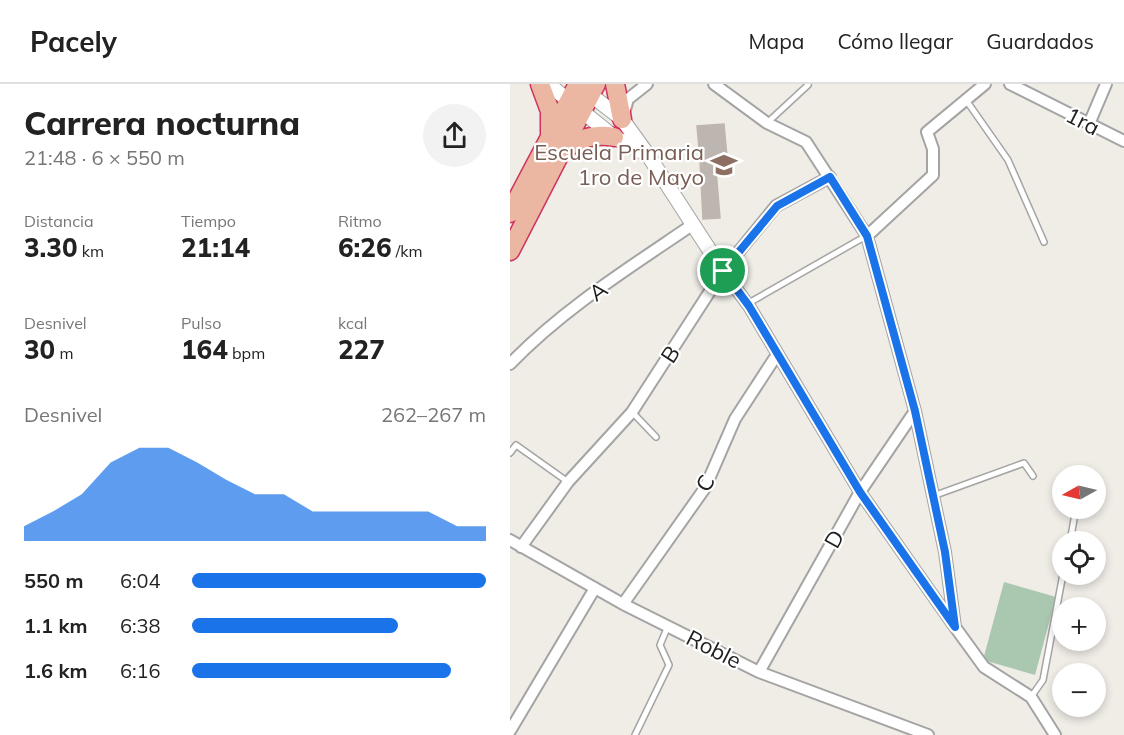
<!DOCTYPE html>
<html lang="es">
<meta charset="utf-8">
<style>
body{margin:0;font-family:Mulish,sans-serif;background:#f2f2f2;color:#222;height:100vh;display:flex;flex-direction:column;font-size:22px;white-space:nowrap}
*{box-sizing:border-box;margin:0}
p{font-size:20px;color:#767676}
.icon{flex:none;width:33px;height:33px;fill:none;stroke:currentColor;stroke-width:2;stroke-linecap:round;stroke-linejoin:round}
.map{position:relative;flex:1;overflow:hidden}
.panel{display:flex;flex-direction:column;background:#fff;width:510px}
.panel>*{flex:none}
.needle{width:39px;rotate:262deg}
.buttons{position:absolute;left:542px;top:381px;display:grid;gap:12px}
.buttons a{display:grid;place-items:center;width:54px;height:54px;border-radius:50%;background:#fff;box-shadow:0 3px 9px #0003;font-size:30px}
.pin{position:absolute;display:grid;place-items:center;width:51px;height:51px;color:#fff;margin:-26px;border:3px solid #fff;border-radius:50%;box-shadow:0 2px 6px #0007}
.round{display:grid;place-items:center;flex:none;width:63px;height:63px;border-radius:32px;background:#f2f2f2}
.summary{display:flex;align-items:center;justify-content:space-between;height:102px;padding:0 24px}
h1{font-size:33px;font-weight:800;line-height:45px}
.stats{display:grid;grid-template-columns:repeat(3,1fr);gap:9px;height:102px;padding:6px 24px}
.stats div{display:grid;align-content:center}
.stats b{font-size:26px;font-weight:800}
.stats small{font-size:16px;font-weight:400}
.stats p{font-size:16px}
.chart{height:168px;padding:12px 24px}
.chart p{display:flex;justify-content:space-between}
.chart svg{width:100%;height:108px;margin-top:6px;fill:#1a73e8;opacity:.7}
ul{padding:0 24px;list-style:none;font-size:20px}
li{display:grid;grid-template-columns:96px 72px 1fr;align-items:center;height:45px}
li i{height:15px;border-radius:8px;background:#1a73e8}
header{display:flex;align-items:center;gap:36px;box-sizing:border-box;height:84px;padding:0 30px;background:#fff;border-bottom:2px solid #e0e0e0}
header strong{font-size:28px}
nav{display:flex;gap:33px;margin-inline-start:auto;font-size:21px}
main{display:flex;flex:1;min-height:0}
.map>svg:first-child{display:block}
</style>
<header>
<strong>Pacely</strong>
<nav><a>Mapa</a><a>Cómo llegar</a><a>Guardados</a></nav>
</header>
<main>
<section class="panel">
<div class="summary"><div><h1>Carrera nocturna</h1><p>21:48 · 6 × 550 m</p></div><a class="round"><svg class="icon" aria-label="share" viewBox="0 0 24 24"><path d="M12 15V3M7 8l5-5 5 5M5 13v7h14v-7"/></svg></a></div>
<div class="stats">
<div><p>Distancia</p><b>3.30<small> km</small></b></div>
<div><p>Tiempo</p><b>21:14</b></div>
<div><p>Ritmo</p><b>6:26<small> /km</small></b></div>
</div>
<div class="stats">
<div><p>Desnivel</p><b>30<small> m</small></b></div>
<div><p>Pulso</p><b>164<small> bpm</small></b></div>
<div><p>kcal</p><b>227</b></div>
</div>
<div class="chart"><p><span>Desnivel</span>262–267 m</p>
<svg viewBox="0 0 160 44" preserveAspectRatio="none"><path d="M0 44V38L10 32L20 25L30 12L40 6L50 6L60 12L70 19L80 25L90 25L100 32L110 32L120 32L130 32L140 32L150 38L160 38V44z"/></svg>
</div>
<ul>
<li><b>550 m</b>6:04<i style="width:100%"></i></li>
<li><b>1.1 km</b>6:38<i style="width:70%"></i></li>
<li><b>1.6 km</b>6:16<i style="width:88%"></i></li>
</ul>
</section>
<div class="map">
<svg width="614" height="651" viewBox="0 0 614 651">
<rect width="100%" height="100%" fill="#f0ede7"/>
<path fill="#aac7b0" d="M 494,498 L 546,513 L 525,591 L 473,576 Z"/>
<path fill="#bdb6b0" stroke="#c0b5aa" stroke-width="1.5" d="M 214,40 L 217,73 L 190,76 L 187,42 Z
M 205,74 L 210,134 L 193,135 L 190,76 Z"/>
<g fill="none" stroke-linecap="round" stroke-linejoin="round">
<g stroke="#a4a4a4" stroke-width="8">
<path id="service" d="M 456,16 L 498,76 L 534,158
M 257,39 L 298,1
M 237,220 L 356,152
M 122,328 L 146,353
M 0,369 L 6,361 L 58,398
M 423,412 L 514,379 L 523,392
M 560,458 L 566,424
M 521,613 L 533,596 L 553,490
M 125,651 L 159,581 L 150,561 L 158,542"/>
</g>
<g stroke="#a4a4a4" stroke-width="14">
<path id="minor" d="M 204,0 L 257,39 L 296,58 L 357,152 L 405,327 L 435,468 L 445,543
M 500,0 L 614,57
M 114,29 L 118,15 L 137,0
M 579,40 L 596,0
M 357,152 L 423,91 L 423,65 L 417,48 L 475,0
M 213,187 L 239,222 L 350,408 L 445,543 L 474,583 L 521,613 L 545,651
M 0,280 C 53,225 119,184 182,141
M 0,456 L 113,520 L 249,588 L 418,651
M 11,463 L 58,398 L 122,328 L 213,187 L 266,122 L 320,93
M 113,520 L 195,404 L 225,335 L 266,272
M 249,588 L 350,408 L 405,327
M 0,647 L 85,504"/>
</g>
<g stroke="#a4a4a4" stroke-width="16">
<path id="tertiary" d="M 38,0 L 104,53 L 134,69
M 73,5 L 112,35 L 138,71 L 213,187"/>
</g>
<g stroke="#ce345f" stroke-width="21">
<path id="trunk" d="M 30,0 L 40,27 L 40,50
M 105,0 L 112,35
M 51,67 C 70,55 82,49 104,53
M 0,129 L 68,0
M 0,167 L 86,0"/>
</g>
<use href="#service" stroke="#fff" stroke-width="5"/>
<use href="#minor" stroke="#fff" stroke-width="10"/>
<use href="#tertiary" stroke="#fff" stroke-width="14"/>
<use href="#trunk" stroke="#ebb6a2" stroke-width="18"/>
</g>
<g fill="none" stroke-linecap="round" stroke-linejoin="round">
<g stroke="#fff" stroke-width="12">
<path id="route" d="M 320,93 L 357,152 L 405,327 L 435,468 L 445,543 L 350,408 L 239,222 L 213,187 L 267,122 Z"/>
</g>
<use href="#route" stroke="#1a73e8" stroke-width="8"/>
</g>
<defs>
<g id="school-bare" transform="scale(2.07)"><path d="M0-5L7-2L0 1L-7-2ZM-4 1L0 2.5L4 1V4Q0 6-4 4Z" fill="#8d6e63" stroke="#fff" stroke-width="2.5" paint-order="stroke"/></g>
</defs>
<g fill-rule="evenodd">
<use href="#school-bare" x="214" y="81"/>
</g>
<g text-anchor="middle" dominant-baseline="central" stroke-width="4.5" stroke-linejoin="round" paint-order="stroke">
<g font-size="22" fill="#202020" stroke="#fff">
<text transform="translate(573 37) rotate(27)">1ra</text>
<text transform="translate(88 207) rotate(-37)">A</text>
<text transform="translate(160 270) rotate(-57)">B</text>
<text transform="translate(195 399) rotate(-62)">C</text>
<text transform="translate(324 455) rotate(-61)">D</text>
<text transform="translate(204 565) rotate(27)">Roble</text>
</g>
<g font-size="22" fill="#785e54" stroke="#fff" text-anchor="end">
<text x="194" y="68">Escuela Primaria<tspan x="194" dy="25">1ro de Mayo</tspan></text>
</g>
</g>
</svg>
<div class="buttons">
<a><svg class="needle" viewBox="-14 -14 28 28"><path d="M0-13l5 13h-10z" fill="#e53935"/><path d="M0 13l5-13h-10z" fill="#767676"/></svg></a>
<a><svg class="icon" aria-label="locate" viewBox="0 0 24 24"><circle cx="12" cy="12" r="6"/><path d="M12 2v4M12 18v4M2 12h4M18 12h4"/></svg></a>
<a>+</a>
<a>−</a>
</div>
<div class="pin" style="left:213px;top:187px;background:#1e9e55"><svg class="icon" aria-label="arrive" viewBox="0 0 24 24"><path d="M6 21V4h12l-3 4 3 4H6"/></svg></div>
</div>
</main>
